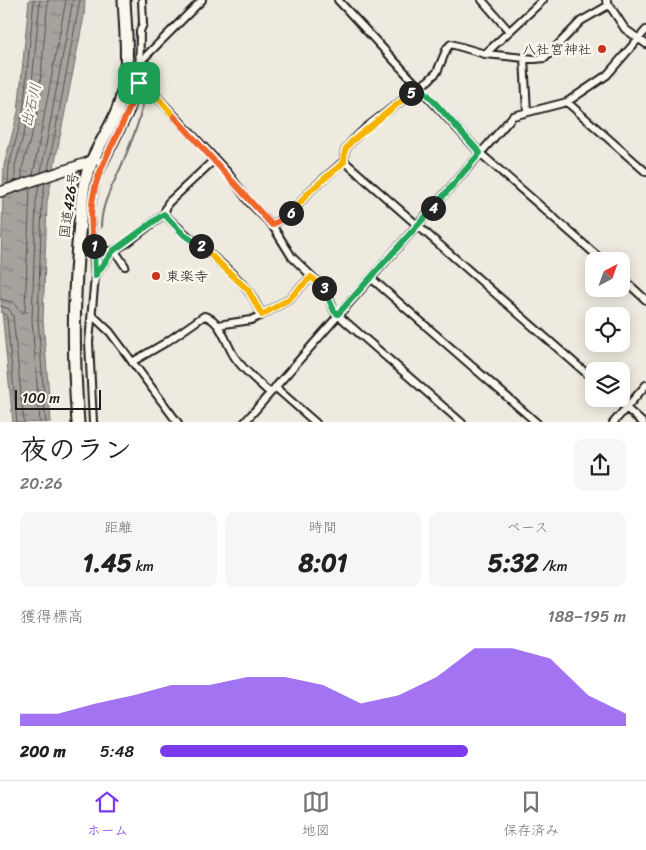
<!DOCTYPE html>
<html lang="ja">
<meta charset="utf-8">
<style>
body{margin:0;font-family:Sriracha,"Klee One",sans-serif;background:#f6f6f6;color:#222;height:100vh;display:flex;flex-direction:column;font-size:19px;white-space:nowrap}
*{box-sizing:border-box;margin:0}
p{font-size:16px;color:#767676}
.icon{flex:none;width:28px;height:28px;fill:none;stroke:currentColor;stroke-width:2;stroke-linecap:round;stroke-linejoin:round}
.map{position:relative;height:422px;overflow:hidden}
.sheet{display:flex;flex-direction:column;background:#fff;flex:1}
.sheet>*{flex:none}
.needle{width:32px;rotate:41deg}
.tools{position:absolute;left:585px;top:252px;display:grid;gap:10px}
.tools a{display:grid;place-items:center;width:45px;height:45px;border-radius:10px;background:#fff;box-shadow:0 2px 12px #0003;font-size:25px}
.scale{position:absolute;left:15px;bottom:12px;width:86px;box-sizing:border-box;padding-left:5px;border:2px solid #1c1c1c;border-top:0;font-size:14px;line-height:18px;white-space:nowrap;color:#1c1c1c;-webkit-text-stroke:4px #fbf7ec;paint-order:stroke}
.pin{position:absolute;display:grid;place-items:center;width:42px;height:42px;color:#fff;margin:-21px;border-radius:10px;box-shadow:0 2px 8px #0006}
.km{position:absolute;width:25px;height:25px;margin:-12px;border-radius:50%;background:#222;color:#fff;font-size:14px;line-height:25px;text-align:center}
.round{display:grid;place-items:center;flex:none;width:52px;height:52px;border-radius:10px;background:#f6f6f6}
.head{display:flex;align-items:center;justify-content:space-between;height:85px;padding:0 20px}
h1{font-size:28px;font-weight:700;line-height:38px}
.stats{display:grid;grid-template-columns:repeat(3,1fr);gap:8px;height:85px;padding:5px 20px}
.stats div{display:grid;align-content:center;border-radius:10px;background:#f6f6f6;text-align:center}
.stats b{font-size:25px;font-weight:700}
.stats small{font-size:14px;font-weight:400}
.stats p{font-size:14px}
.chart{height:140px;padding:10px 20px}
.chart p{display:flex;justify-content:space-between}
.chart svg{width:100%;height:90px;margin-top:5px;fill:#7c3aed;opacity:.7}
ul{padding:0 20px;list-style:none;font-size:16px}
li{display:grid;grid-template-columns:80px 60px 1fr;align-items:center;height:38px}
li i{height:12px;border-radius:6px;background:#7c3aed}
.menu{display:flex;justify-content:space-around;align-items:center;height:70px;border-top:1px solid #e0e0e0;background:#fff;font-size:14px;color:#767676}
.menu a{display:grid;justify-items:center;gap:2px}
.menu .current{color:#7c3aed}
.map>svg:first-child{display:block}
</style>
<div class="map">
<svg width="646" height="423" viewBox="0 0 646 423">
<defs>
<pattern id="water-ripples" width="26" height="14" patternUnits="userSpaceOnUse" patternTransform="scale(1.25)"><rect width="26" height="14" fill="#a6a39d"/><path d="M2 4q2-2 4 0t4 0M15 11q2-2 4 0t4 0" fill="none" stroke="#86847f"/></pattern>
</defs>
<rect width="100%" height="100%" fill="#eeeadf"/>
<filter id="ink" filterUnits="userSpaceOnUse"><feTurbulence type="fractalNoise" baseFrequency=".02" numOctaves="2"/><feDisplacementMap in="SourceGraphic" scale="10" xChannelSelector="R" yChannelSelector="G"/><feConvolveMatrix kernelMatrix="1 2 1 2 8 2 1 2 1" color-interpolation-filters="sRGB"/></filter>
<g filter="url(#ink)">
<path fill="url(#water-ripples)" stroke="#6f6d69" d="M 29,0 L 85,0 L 84,16 L 47,202 L 43,320 L 51,422 L 13,423 L 0,291 L 4,165 L 18,112 Z"/>
<g fill="none" stroke-linecap="round" stroke-linejoin="round">
<path stroke="#535250" stroke-width="1" d="M 48,170 L 80,0
M 41,172 L 73,0
M 33,175 L 66,0
M 22,179 L 22,168 L 37,115 L 48,0
M 15,181 L 15,166 L 29,114 L 40,0
M 8,183 L 9,166 L 23,113 L 34,0
M 45,183 L 42,202 L 38,320 L 46,423
M 39,185 L 36,202 L 32,320 L 40,423
M 0,299 L 13,302 L 21,313 L 25,312 L 30,188
M 0,306 L 9,309 L 13,316 L 24,423
M 0,312 L 5,314 L 7,318 L 17,423"/>
<path stroke="#6f6d69" stroke-width="2" d="M 145,86 L 146,67 L 151,54
M 101,228 C 101,205 111,189 120,169 C 130,145 143,116 145,90"/>
<g stroke="#1c1c1c" stroke-width="10">
<path id="minor" d="M 338,0 L 480,153 L 603,261
M 482,0 L 509,31
M 606,0 L 625,29 L 646,44
M 485,54 L 543,0
M 524,58 L 527,112
M 140,62 L 202,0
M 139,83 L 157,97 L 228,173 L 249,202 L 272,225 L 292,257 L 326,290 L 334,311 L 338,315
M 567,102 L 646,172
M 92,161 L 105,161 L 96,179 L 90,213 L 95,276 L 89,342 L 93,423
M 105,161 L 130,111 L 139,83 L 140,31 L 143,24 L 142,0
M 344,161 L 345,150 L 351,142 L 367,127 L 429,80 L 437,72 L 447,48 L 451,44 L 485,54 L 535,59 L 545,58 L 581,21 L 609,5
M 344,161 L 594,380
M 164,214 C 190,241 222,260 246,288 C 253,296 257,306 262,315 L 251,320 L 218,325
M 272,225 L 292,212 L 310,191 L 344,161
M 94,246 L 104,251 L 113,251 L 127,243 L 164,214 L 168,203 L 215,159
M 115,251 L 125,266
M 96,274 L 113,251
M 621,277 L 646,300
M 371,278 L 537,423
M 92,315 L 110,332 L 178,423
M 262,315 L 289,299 L 311,277
M 338,315 L 462,423
M 132,362 L 165,343 L 204,316 C 221,319 226,344 234,356 C 243,370 257,381 270,393
M 275,387 L 316,423
M 616,399 L 643,423
M 244,423 L 513,116 L 567,102 L 607,75 L 646,30
M 613,423 L 646,385"/>
</g>
<g stroke="#1c1c1c" stroke-width="12">
<path id="secondary" d="M 0,192 L 92,161"/>
</g>
<g stroke="#1c1c1c" stroke-width="15">
<path id="trunk" d="M 78,423 C 73,360 73,296 79,234 C 81,216 81,198 85,181 C 91,156 107,135 117,112 C 131,77 126,37 124,0"/>
</g>
<use href="#minor" stroke="#fbf7ec" stroke-width="6"/>
<use href="#secondary" stroke="#fbf7ec" stroke-width="9"/>
<use href="#trunk" stroke="#fbf7ec" stroke-width="11"/>
</g>
</g>
<g fill="none" stroke-linecap="round" stroke-linejoin="round" filter="url(#ink)">
<g stroke="#fff" stroke-width="10">
<path id="split-1" d="M 94,246 C 80,176 120,145 139,83"/>
</g>
<g stroke="#fff" stroke-width="10">
<path id="split-2" d="M 94,246 L 95,276 L 113,251 L 164,214 L 184,235 L 201,246"/>
</g>
<g stroke="#fff" stroke-width="10">
<path id="split-3" d="M 201,246 L 248,290 L 262,315 L 289,299 L 311,277 L 324,288"/>
</g>
<g stroke="#fff" stroke-width="10">
<path id="split-4" d="M 324,288 L 334,311 L 338,314 L 433,208"/>
</g>
<g stroke="#fff" stroke-width="10">
<path id="split-5" d="M 411,93 L 420,86 L 480,153 L 433,208"/>
</g>
<g stroke="#fff" stroke-width="10">
<path id="split-6" d="M 291,213 L 310,191 L 344,162 L 345,150 L 351,142 L 411,93"/>
</g>
<g stroke="#fff" stroke-width="10">
<path id="split-7" d="M 171,113 L 272,225 L 291,213"/>
</g>
<g stroke="#fff" stroke-width="10">
<path id="split-8" d="M 139,83 L 157,97 L 171,113"/>
</g>
<use href="#split-1" stroke="#f0652b" stroke-width="6"/>
<use href="#split-2" stroke="#22a559" stroke-width="6"/>
<use href="#split-3" stroke="#f5b400" stroke-width="6"/>
<use href="#split-4" stroke="#22a559" stroke-width="6"/>
<use href="#split-5" stroke="#22a559" stroke-width="6"/>
<use href="#split-6" stroke="#f5b400" stroke-width="6"/>
<use href="#split-7" stroke="#f0652b" stroke-width="6"/>
<use href="#split-8" stroke="#f5b400" stroke-width="6"/>
</g>
<g fill="#c8321e" stroke="#fbf7ec" stroke-width="2">
<circle cx="602" cy="49" r="5"/>
<circle cx="156" cy="276" r="5"/>
</g>
<g text-anchor="middle" dominant-baseline="central" stroke-width="5" stroke-linejoin="round" paint-order="stroke">
<g font-size="14" fill="#1c1c1c" stroke="#fbf7ec" text-anchor="end">
<text x="592" y="49">八社宮神社</text>
<text x="166" y="276" text-anchor="start">東楽寺</text>
</g>
<g font-size="14" fill="#1c1c1c" stroke="#fbf7ec">
<text transform="translate(69 205) rotate(-82)">国道426号</text>
</g>
<g font-size="15" font-style="italic" fill="#5a5956" stroke="#fbf7ec">
<text transform="translate(31 105) rotate(-77)">出石川</text>
</g>
</g>
</svg>
<div class="tools">
<a><svg class="needle" viewBox="-14 -14 28 28"><path d="M0-13l5 13h-10z" fill="#e53935"/><path d="M0 13l5-13h-10z" fill="#767676"/></svg></a>
<a><svg class="icon" aria-label="locate" viewBox="0 0 24 24"><circle cx="12" cy="12" r="6"/><path d="M12 2v4M12 18v4M2 12h4M18 12h4"/></svg></a>
<a><svg class="icon" aria-label="layers" viewBox="0 0 24 24"><path d="M12 4l9 5-9 5-9-5zM3 14l9 5 9-5"/></svg></a>
</div>
<div class="scale">100 m</div>
<div class="pin" style="left:139px;top:83px;background:#1e9e55"><svg class="icon" aria-label="arrive" viewBox="0 0 24 24"><path d="M6 21V4h12l-3 4 3 4H6"/></svg></div>
<b class="km" style="left:94px;top:246px">1</b>
<b class="km" style="left:201px;top:246px">2</b>
<b class="km" style="left:324px;top:288px">3</b>
<b class="km" style="left:433px;top:208px">4</b>
<b class="km" style="left:411px;top:93px">5</b>
<b class="km" style="left:291px;top:213px">6</b>
</div>
<section class="sheet">
<div class="head"><div><h1>夜のラン</h1><p>20:26</p></div><a class="round"><svg class="icon" aria-label="share" viewBox="0 0 24 24"><path d="M12 15V3M7 8l5-5 5 5M5 13v7h14v-7"/></svg></a></div>
<div class="stats">
<div><p>距離</p><b>1.45<small> km</small></b></div>
<div><p>時間</p><b>8:01</b></div>
<div><p>ペース</p><b>5:32<small> /km</small></b></div>
</div>
<div class="chart"><p><span>獲得標高</span>188–195 m</p>
<svg viewBox="0 0 160 44" preserveAspectRatio="none"><path d="M0 44V38L10 38L20 33L30 29L40 24L50 24L60 20L70 20L80 24L90 33L100 29L110 20L120 6L130 6L140 11L150 29L160 38V44z"/></svg>
</div>
<ul>
<li><b>200 m</b>5:48<i style="width:66%"></i></li>
</ul>
</section>
<nav class="menu">
<a class="current"><svg class="icon" aria-label="home" viewBox="0 0 24 24"><path d="M3 11l9-7 9 7M6 9v11h12V9"/></svg>ホーム</a>
<a><svg class="icon" aria-label="map" viewBox="0 0 24 24"><path d="M3 6l6-2 6 2 6-2v14l-6 2-6-2-6 2zM9 4v14M15 6v14"/></svg>地図</a>
<a><svg class="icon" aria-label="saved" viewBox="0 0 24 24"><path d="M7 4h10v16l-5-4-5 4z"/></svg>保存済み</a>
</nav>
